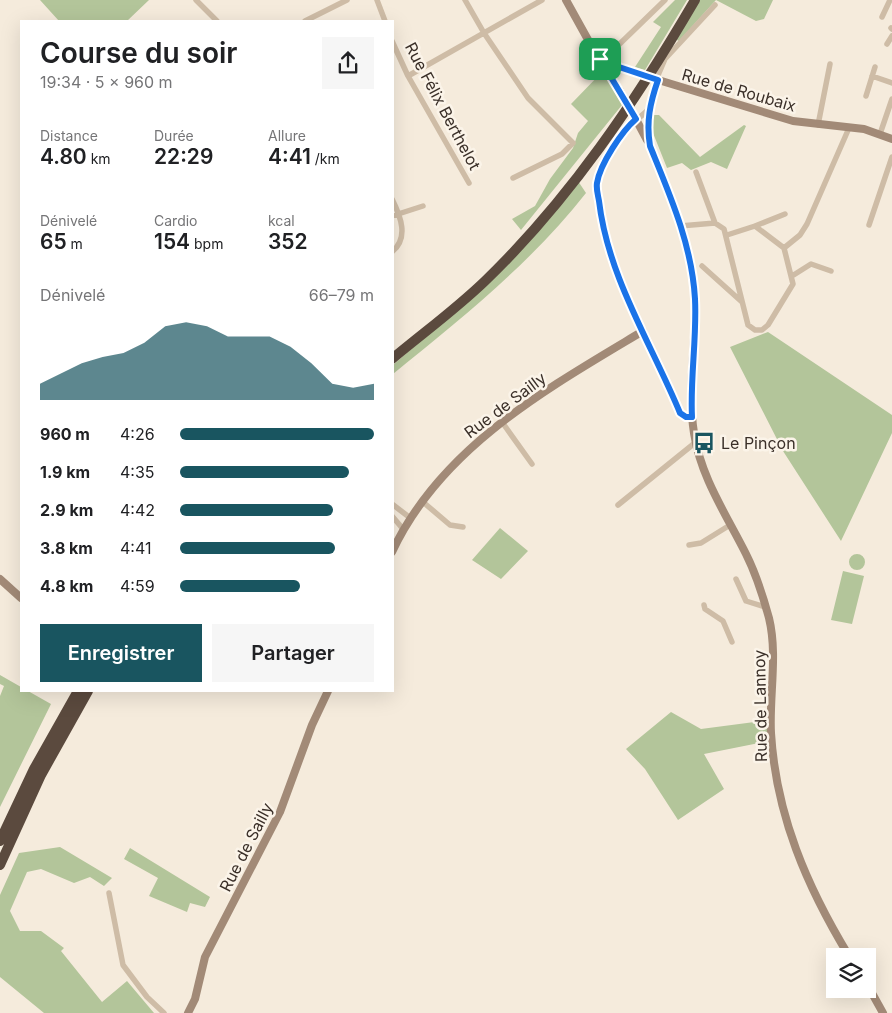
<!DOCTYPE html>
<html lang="fr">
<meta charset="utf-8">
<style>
body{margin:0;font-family:Inter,sans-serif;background:#f6f6f6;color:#202124;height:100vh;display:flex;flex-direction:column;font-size:19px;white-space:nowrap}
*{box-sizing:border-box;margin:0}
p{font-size:16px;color:#757577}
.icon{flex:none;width:28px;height:28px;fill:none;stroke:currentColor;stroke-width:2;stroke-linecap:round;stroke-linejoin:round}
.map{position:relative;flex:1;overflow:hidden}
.details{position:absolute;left:20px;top:20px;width:374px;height:672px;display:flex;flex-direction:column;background:#fff;border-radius:0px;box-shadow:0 5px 20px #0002}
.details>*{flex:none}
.tools{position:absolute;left:826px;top:948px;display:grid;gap:10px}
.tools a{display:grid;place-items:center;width:50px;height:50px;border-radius:0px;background:#fff;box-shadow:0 5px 20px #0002;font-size:25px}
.pin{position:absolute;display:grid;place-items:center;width:42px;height:42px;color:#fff;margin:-21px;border-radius:10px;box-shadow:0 2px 8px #0006}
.round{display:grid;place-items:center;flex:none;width:52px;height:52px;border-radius:0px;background:#f6f6f6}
.headline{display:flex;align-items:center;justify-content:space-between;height:85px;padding:0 20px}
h1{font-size:28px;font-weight:600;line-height:38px}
.metrics{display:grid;grid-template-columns:repeat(3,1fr);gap:8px;height:85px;padding:5px 20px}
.metrics div{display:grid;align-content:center}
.metrics b{font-size:21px;font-weight:600}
.metrics small{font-size:14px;font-weight:400}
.metrics p{font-size:14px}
.chart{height:140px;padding:10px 20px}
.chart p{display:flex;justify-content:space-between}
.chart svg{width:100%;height:90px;margin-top:5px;fill:#195560;opacity:.7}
.button{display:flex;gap:10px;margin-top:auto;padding:10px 20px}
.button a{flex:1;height:58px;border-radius:0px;background:#195560;color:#fff;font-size:20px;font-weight:600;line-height:58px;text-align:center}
.button a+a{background:#f6f6f6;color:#202124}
ul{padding:0 20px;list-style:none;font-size:16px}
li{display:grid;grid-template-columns:80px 60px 1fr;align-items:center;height:38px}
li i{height:12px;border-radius:6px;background:#195560}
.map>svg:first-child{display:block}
</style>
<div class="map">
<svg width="892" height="1013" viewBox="0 0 892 1013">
<rect width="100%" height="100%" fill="#f5ebdc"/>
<path fill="#b3c59a" d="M 40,0 L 149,0 L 127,21 L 59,21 Z
M 675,0 L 687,0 L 645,70 L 635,67 L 661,27 L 653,22 Z
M 699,0 L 773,0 L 764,19 L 756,21 L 716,0 L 679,41 L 675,39 Z
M 603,71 L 622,105 L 521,230 L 512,219 L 535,206 L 550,179 L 573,148 L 578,133 L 588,121 L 571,104 Z
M 654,115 L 659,115 L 700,157 L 744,125 L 746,126 L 727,169 L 711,162 L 691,170 L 682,163 L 667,168 L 651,128 Z
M 578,181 L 586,193 C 531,263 462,318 393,374 L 393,365 L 449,316 Z
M 768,332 L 892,415 L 892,433 L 841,541 L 783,451 L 730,347 Z
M 500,528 L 528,551 L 501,579 L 472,560 Z
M849 562a8 8 0 1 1 16 0a8 8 0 1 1-16 0Z
M 843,571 L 864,576 L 852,624 L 831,620 Z
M 0,675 L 21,687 L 21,691 L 28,691 L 51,704 L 0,807 L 0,696 L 4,686 L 0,684 Z
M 671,712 L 701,729 L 769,720 L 769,741 L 704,754 L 724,789 L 678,820 L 645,769 L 626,749 Z
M 60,847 L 112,878 L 104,886 L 90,877 L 74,883 L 41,869 L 27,872 L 10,911 L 20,931 L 41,931 L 64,948 L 61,951 L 102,1002 L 127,981 L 154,1013 L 44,1013 L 0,977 L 0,895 L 19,853 Z
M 130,848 L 210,897 L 205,907 L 190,903 L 187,912 L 149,896 L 158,878 L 124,859 Z"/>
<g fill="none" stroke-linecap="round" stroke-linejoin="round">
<path stroke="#cebca6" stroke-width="5.5" d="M 196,0 L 217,21
M 377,0 L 385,21
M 465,0 L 484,33 L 528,98 L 573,143 L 562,154 L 513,178
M 882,17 L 890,0
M 305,21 L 347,0
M 891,28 L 892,29
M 392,41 L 408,76 L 469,183
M 887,44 L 892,36
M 601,62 L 665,0
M 408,76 L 542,0
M 872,76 L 892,83
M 656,80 L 665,59 L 715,5
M 866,96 L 875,67
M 647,111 C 626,128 602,153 597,181 C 596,189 598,196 599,204 C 606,278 652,345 680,413 L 685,417 L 692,417
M 818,125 L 830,64
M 880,134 L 892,99
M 696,172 L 715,223
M 392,199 C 401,217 409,238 392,252
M 392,216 L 423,206
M 869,225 L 892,157
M 680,226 L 715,223 L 724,229 L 748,325 L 755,330 L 762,330 L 768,325 L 793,284 L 784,248 L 800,235 L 807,224 L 849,128
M 727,235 L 755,226
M 784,248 L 755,226 L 785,214
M 702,266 L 742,302
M 792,276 L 811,264 L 831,271
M 502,422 L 532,464
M 423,502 L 450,525 L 463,527
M 392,504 L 409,517
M 618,505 L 696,442
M 392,516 L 403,529
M 689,545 L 701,543 L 730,525
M 736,579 L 746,601 L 765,607
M 704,605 L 705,609 L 723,621 L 732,642
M 109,893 L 123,965 L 147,997 L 164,1013"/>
<path stroke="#a28a77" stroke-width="8" d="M 566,0 L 602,65 L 620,91
M 600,59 L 633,72
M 655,79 L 793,121 L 864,129 L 892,139
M 658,80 C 650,102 646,122 650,146 C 670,195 693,247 695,301 C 696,345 687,389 694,433 C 701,478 726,514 746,554 C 756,574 763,596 769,618 C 778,655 769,696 771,733 C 776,815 807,887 849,956
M 631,110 L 647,140
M 392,552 C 441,447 548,388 643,331
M 0,579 L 21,598
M 868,986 L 883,1013
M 188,1013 L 195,999 L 205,957 L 280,812 L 312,725 L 328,691"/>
<path stroke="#5b4a3e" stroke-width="10" d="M 392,359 C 423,333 456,309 485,281 C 569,200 636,101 695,0
M 0,841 L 34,769 L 78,691
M 0,865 L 41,775 L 88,691"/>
<path stroke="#a28a77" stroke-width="8" d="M 633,72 L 653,79
M 620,91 L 631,110"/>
</g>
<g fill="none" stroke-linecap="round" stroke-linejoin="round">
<g stroke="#fff" stroke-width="10">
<path id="route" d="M 600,59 L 610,64 L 658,80 C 650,103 646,122 650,146 C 670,195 692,245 695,299 C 697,338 690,378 692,417 L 686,417 L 680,413 C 651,343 608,277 599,201 C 598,195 596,189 597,183 C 600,164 622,131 636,119 Z"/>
</g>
<use href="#route" stroke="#1a73e8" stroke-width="6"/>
</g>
<defs>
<g id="bus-bare" transform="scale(1.725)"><path d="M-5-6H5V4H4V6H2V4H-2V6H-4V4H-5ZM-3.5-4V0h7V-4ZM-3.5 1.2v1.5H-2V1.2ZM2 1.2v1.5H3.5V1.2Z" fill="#195560" stroke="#fbf4e9" stroke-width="2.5" paint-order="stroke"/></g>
</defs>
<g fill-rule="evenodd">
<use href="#bus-bare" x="704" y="443"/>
</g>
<g text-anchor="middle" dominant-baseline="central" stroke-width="5" stroke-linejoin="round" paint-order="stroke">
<g font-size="16" fill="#3a2f28" stroke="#fbf4e9">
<text transform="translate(739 90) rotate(16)">Rue de Roubaix</text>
<text transform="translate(443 106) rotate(62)">Rue Félix Berthelot</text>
<text transform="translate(505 405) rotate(-37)">Rue de Sailly</text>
<text transform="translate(760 706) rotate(-91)">Rue de Lannoy</text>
<text transform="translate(246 847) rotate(-63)">Rue de Sailly</text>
</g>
<g font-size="16" fill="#3a2f28" stroke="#fbf4e9" text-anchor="start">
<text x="721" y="443">Le Pinçon</text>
</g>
</g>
</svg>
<div class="tools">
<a><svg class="icon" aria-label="layers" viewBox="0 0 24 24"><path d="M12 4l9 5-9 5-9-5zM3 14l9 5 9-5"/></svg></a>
</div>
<div class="pin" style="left:600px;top:59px;background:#1e9e55"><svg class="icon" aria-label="arrive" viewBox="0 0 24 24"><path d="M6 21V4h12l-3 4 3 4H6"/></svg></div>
<section class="details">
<div class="headline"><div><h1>Course du soir</h1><p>19:34 · 5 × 960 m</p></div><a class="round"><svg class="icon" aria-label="share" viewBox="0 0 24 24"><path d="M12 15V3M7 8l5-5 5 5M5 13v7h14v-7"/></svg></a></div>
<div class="metrics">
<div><p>Distance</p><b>4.80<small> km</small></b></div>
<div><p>Durée</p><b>22:29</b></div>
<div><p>Allure</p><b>4:41<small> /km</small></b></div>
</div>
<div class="metrics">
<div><p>Dénivelé</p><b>65<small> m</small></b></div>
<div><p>Cardio</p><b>154<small> bpm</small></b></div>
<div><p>kcal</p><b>352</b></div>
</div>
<div class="chart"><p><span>Dénivelé</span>66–79 m</p>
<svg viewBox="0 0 160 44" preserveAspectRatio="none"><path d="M0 44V36L10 31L20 26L30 23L40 21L50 16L60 8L70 6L80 8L90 13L100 13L110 13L120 18L130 26L140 36L150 38L160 36V44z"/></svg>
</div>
<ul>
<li><b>960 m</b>4:26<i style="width:100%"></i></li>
<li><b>1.9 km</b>4:35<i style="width:87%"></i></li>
<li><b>2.9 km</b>4:42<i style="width:79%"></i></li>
<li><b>3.8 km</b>4:41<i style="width:80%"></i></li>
<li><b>4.8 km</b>4:59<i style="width:62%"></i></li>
</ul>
<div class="button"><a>Enregistrer</a><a>Partager</a></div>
</section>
</div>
